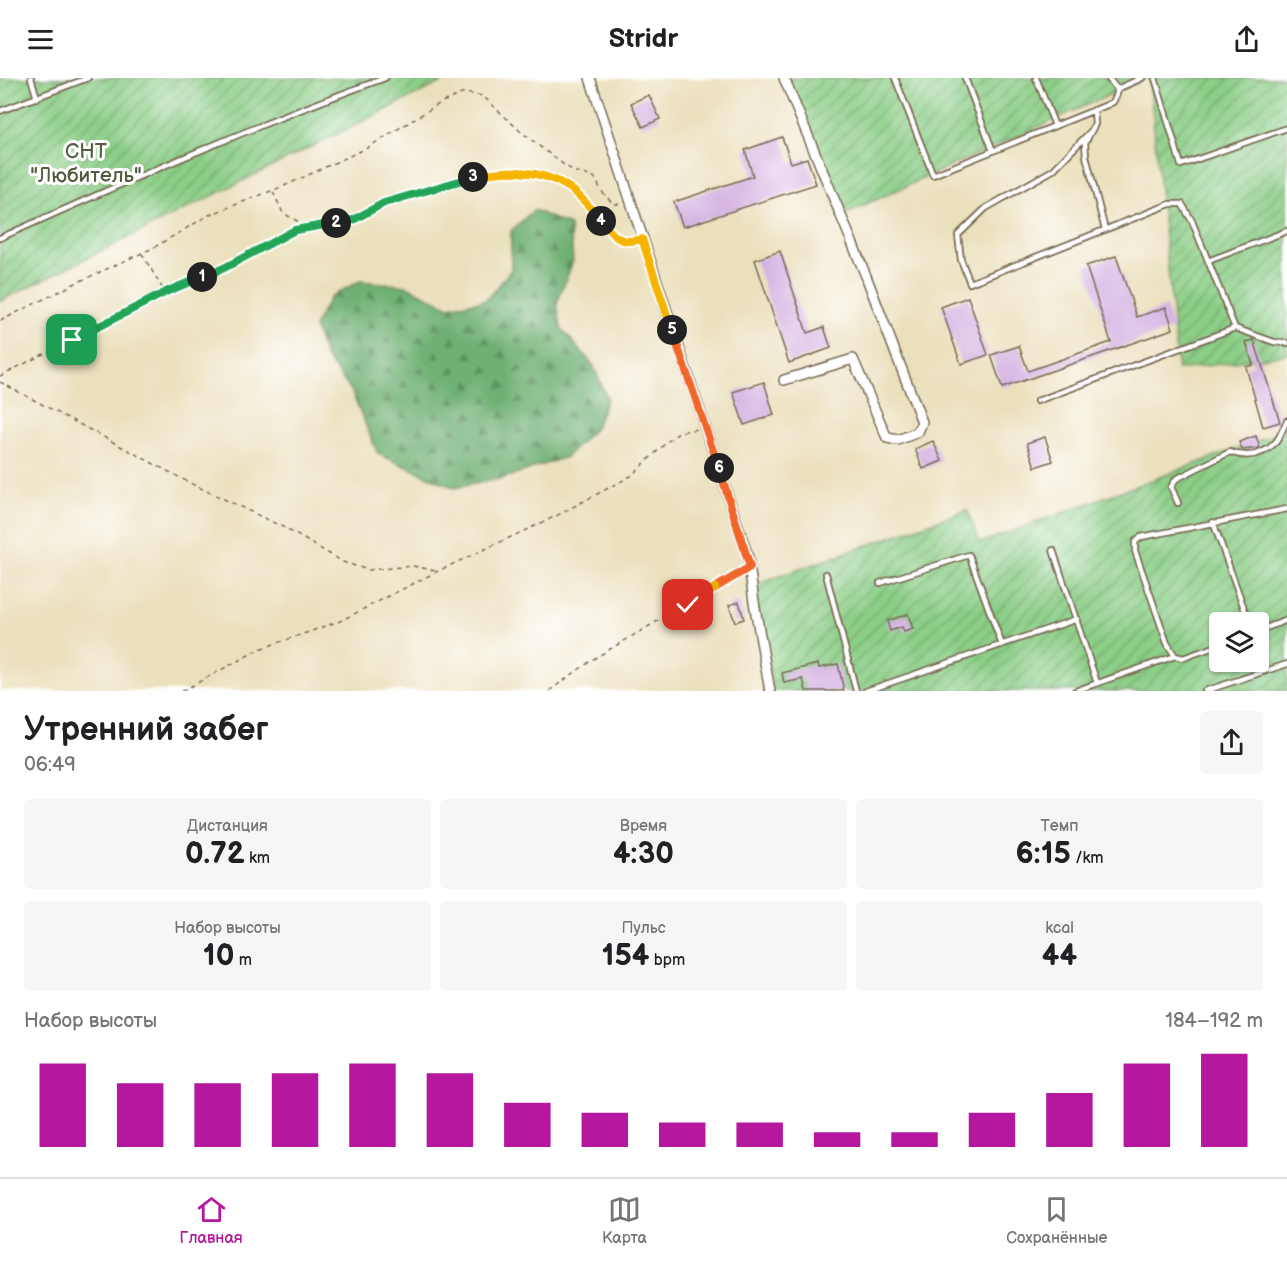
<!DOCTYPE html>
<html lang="ru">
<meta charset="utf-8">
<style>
body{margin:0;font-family:"Balsamiq Sans",sans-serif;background:#f6f6f6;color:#202124;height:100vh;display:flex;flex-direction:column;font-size:22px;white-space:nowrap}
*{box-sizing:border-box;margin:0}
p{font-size:20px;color:#757577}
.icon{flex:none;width:33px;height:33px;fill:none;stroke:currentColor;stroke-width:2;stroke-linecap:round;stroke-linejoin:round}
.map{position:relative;height:613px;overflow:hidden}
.details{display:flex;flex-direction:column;background:#fff;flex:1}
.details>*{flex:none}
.buttons{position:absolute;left:1209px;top:534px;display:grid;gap:12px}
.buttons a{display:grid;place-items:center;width:60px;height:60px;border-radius:6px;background:#fff;box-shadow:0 2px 4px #0004;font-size:30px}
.pin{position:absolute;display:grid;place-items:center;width:51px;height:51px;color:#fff;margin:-26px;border-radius:12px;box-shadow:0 3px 9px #0006}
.km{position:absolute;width:30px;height:30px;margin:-15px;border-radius:50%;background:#222;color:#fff;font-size:16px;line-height:30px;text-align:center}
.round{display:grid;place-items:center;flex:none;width:63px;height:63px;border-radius:6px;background:#f6f6f6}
.summary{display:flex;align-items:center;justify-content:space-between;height:102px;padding:0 24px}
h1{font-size:33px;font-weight:800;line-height:45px}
.figures{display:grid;grid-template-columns:repeat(3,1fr);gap:9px;height:102px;padding:6px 24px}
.figures div{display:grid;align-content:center;border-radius:6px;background:#f6f6f6;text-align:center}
.figures b{font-size:30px;font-weight:800}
.figures small{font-size:16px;font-weight:400}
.figures p{font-size:16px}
.chart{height:168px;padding:12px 24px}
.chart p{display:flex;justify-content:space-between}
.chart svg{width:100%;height:108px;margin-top:6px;stroke:#b5179e;stroke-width:6}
header{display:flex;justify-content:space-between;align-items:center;height:78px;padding:0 24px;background:#fff;font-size:27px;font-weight:800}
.tab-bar{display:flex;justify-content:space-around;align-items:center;height:84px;border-top:2px solid #e0e0e0;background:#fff;font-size:16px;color:#757577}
.tab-bar a{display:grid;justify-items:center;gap:3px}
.tab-bar .selected{color:#b5179e}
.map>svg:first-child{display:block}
</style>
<header><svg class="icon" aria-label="menu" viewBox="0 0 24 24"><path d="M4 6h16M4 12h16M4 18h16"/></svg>Stridr<svg class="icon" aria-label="share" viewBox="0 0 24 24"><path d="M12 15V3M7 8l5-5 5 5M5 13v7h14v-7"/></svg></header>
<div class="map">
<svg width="1287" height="613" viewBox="0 0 1287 613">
<defs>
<pattern id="forest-firs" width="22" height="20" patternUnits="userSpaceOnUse" patternTransform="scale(1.5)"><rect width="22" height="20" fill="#70b173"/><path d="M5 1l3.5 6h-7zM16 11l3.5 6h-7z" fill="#5d905e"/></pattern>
<pattern id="garden-furrows" width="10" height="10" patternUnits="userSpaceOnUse" patternTransform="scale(1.5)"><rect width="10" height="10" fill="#8bce86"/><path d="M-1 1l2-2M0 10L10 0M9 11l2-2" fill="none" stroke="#73a76d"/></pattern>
</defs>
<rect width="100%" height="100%" fill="#fff"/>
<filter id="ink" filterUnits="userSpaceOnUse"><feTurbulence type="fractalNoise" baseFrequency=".0167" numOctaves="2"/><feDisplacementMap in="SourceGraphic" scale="12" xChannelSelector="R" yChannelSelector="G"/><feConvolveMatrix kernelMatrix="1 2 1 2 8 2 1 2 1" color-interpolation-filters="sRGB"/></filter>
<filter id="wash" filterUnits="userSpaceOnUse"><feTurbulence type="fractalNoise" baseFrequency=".008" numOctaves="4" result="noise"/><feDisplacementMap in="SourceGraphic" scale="24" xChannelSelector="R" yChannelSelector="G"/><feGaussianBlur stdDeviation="1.35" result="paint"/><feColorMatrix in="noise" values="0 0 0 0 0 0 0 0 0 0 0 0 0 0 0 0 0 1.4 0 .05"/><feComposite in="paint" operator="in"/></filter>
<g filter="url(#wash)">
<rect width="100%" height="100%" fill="#ebe0bc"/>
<path fill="url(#forest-firs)" stroke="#566e48" stroke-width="1.5" d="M 534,132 L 570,148 L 573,183 L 557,225 L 561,250 L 593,287 L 607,320 L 595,350 L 566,379 L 504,400 L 454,410 L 378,376 L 351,312 L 325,278 L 314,249 L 330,219 L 360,203 L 407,208 L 449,229 L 486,222 L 511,192 L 511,153 Z"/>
<path fill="url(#garden-furrows)" stroke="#637c52" stroke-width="1.5" fill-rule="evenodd" d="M 0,0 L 450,0 L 0,223 Z
M 788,0 L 1147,0 L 840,138 Z
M 1149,0 L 1287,0 L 1287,276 L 1178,292 Z
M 1287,334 L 1287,613 L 763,613 L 772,606 L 752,508 L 967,432 L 980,465 L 1285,353 L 1281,337 ZM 1220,544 L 1258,544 L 1258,584 L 1220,584 Z"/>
<g id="blocks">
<path fill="#d5b3e2" d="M 649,17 L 660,41 L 643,49 L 631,25 Z
M 782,59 L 791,85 L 807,80 L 816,106 L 683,149 L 674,124 L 753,98 L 745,72 Z
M 780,173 L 807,255 L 824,249 L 831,270 L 789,285 L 755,182 Z
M 1116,178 L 1137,239 L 1166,229 L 1173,251 L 1002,310 L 991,277 L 1019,268 L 1028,293 L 1111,264 L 1086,188 Z
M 968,219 L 988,277 L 961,286 L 941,229 Z
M 1254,262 L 1280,344 L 1263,349 L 1246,289 L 1253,287 L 1246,264 Z
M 764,304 L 774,337 L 744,347 L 733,314 Z
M 1256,358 L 1260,370 L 1242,372 L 1239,364 Z
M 1045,359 L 1053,383 L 1035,389 L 1027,365 Z
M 933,363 L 942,383 L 923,391 L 915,371 Z
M 739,524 L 744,541 L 735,544 L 729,527 Z
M 908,536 L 913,551 L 904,554 L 902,549 L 890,553 L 887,543 Z
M 818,586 L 819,590 L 838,586 L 844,613 L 806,613 L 803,601 L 784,605 L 782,595 Z"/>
</g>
</g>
<g filter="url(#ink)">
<use href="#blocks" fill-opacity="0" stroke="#796a55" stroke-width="1.5"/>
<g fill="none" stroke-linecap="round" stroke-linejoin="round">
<g stroke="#796a55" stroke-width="8">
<path id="service" d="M 31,0 L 37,20
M 895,0 L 933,97 L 1107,27 L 1113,24 L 1117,16 L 1117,11 L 1108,0
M 965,0 L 993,73
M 1036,0 L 1055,48
M 1155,0 L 1181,87 L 1287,50
M 1117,11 L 1142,0
M 1094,32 L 1095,46 L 1085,65 L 1086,78 L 1105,152
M 0,33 L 88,0
M 1091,53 L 1053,92 L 986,130 L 958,157 L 961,182 L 970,205 L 1170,126 L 1182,126 L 1192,143 L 1235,250
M 0,160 C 127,103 255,47 385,0
M 1208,183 L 1287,153
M 1037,323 L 1235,250 L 1274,264 L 1287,265
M 1178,425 L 1171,409 L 1176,401 L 1230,374 C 1246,380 1262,378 1275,365 C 1280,360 1283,350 1287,343
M 1213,444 L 1249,544
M 1053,472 L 1097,605
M 826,496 L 856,613
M 880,505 L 969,477 L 1002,567
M 1258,553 L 1287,542
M 1220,567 L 1183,580 L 1175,578 L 1167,565 L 1135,473 L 1135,464 L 1141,459 L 1287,431
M 866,613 L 1077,541
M 1075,613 L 1175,578
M 1205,613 L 1287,586"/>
</g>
<g stroke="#796a55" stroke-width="12">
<path id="minor" d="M 590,0 L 748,479 L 754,524 L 770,613
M 784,302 L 853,281 L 887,360 L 898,362 L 918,354 L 922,344 L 866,198 L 784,0"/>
</g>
<path stroke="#796a55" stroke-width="1.5" stroke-dasharray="4.5 4.5" stroke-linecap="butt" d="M 273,114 L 283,135 L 308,149
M 142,176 L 164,213
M 0,243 L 78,204 L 153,170 L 209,137 L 284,108 L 367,70 L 442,24 L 464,15 L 483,18 L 521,54 L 560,84 L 575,94 L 594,99 L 603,115 L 613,126 L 621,126
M 0,298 L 168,213 L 224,190 L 295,152 L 353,142 L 384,125 L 494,94 L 516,94 L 546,99 L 569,110 L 593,133 L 611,155 L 623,163 L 635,163
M 0,304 L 190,405 L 285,450 L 343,484 L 368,492 L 413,488 L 438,493
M 182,613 L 260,571 L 340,543 L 438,493 L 556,438 L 631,398 L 668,363 L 680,354 L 697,351
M 549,613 L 595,580 L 739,495"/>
<use href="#service" stroke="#fff" stroke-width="4.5"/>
<use href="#minor" stroke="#fff" stroke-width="9"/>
</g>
</g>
<g fill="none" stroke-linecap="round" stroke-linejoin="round" filter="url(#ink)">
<g stroke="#fff" stroke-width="12">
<path id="split-1" d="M 72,262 L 168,213 L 202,199"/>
</g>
<g stroke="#fff" stroke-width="12">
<path id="split-2" d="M 202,199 L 224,190 L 295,152 L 336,145"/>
</g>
<g stroke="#fff" stroke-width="12">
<path id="split-3" d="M 336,145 L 353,142 L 384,125 L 473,99"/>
</g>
<g stroke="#fff" stroke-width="12">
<path id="split-4" d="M 473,99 C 504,91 540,91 568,109 C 581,117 592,132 601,143"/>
</g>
<g stroke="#fff" stroke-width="12">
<path id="split-5" d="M 601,143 C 614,159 621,167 642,161 L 672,252"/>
</g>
<g stroke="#fff" stroke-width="12">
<path id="split-6" d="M 672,252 L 719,390"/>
</g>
<g stroke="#fff" stroke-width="12">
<path id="split-7" d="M 715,510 L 750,489 L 719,390"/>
</g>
<g stroke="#fff" stroke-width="12">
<path id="split-8" d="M 688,527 L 715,510"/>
</g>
<use href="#split-1" stroke="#22a559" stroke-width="8"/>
<use href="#split-2" stroke="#22a559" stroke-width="8"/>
<use href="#split-3" stroke="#22a559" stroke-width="8"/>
<use href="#split-4" stroke="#f5b400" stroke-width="8"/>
<use href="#split-5" stroke="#f5b400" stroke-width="8"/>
<use href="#split-6" stroke="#f0652b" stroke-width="8"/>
<use href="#split-7" stroke="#f0652b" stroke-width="8"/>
<use href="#split-8" stroke="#f5b400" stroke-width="8"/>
</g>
<g text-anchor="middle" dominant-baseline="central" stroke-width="6" stroke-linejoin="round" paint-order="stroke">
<g font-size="21" fill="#535b3d" stroke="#fff">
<text x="86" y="73">СНТ<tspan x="86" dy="24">"Любитель"</tspan></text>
</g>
</g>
</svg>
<div class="buttons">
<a><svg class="icon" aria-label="layers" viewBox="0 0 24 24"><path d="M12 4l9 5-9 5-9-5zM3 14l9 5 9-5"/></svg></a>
</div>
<div class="pin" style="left:72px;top:262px;background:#1e9e55"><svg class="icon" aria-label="arrive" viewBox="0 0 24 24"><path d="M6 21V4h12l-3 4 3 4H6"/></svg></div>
<div class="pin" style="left:688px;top:527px;background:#d93025"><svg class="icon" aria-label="check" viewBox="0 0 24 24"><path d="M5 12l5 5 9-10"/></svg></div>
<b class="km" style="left:202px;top:199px">1</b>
<b class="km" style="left:336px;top:145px">2</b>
<b class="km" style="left:473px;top:99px">3</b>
<b class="km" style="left:601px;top:143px">4</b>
<b class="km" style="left:672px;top:252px">5</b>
<b class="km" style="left:719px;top:390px">6</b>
</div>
<section class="details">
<div class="summary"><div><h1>Утренний забег</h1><p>06:49</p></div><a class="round"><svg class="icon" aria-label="share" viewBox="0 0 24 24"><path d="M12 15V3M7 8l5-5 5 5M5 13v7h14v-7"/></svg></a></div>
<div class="figures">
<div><p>Дистанция</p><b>0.72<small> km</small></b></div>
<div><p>Время</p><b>4:30</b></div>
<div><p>Темп</p><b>6:15<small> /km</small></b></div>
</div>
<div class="figures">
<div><p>Набор высоты</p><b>10<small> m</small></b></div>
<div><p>Пульс</p><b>154<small> bpm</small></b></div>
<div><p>kcal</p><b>44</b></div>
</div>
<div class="chart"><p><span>Набор высоты</span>184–192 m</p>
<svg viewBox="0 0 160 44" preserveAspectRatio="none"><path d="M5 44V10M15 44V18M25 44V18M35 44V14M45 44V10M55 44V14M65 44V26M75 44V30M85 44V34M95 44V34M105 44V38M115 44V38M125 44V30M135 44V22M145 44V10M155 44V6"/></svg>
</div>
</section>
<nav class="tab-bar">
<a class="selected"><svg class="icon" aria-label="home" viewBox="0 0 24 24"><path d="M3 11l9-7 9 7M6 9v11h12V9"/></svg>Главная</a>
<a><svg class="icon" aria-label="map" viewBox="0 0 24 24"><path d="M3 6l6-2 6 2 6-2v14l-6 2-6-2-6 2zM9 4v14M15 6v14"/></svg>Карта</a>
<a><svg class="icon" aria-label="saved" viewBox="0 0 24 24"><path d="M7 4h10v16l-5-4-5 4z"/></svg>Сохранённые</a>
</nav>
